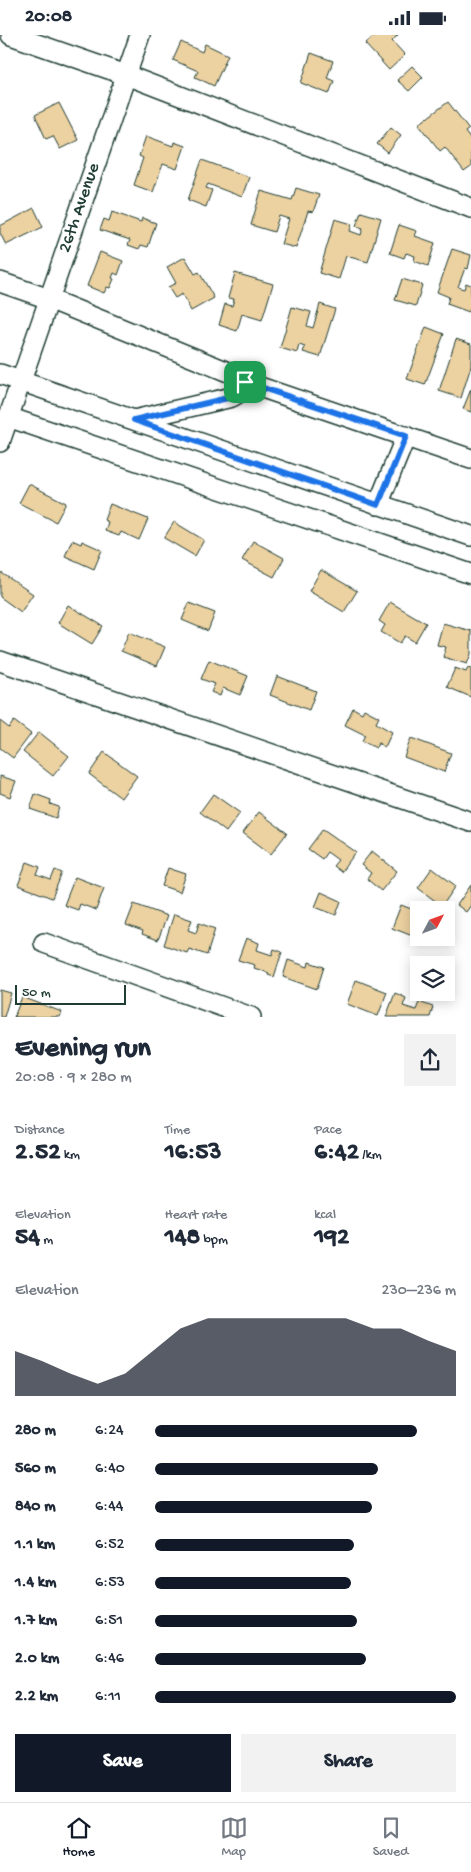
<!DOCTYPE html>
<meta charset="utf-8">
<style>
body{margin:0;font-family:"Gochi Hand",sans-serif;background:#f2f2f3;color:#1f2937;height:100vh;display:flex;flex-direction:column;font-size:19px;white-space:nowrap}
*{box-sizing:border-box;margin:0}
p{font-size:16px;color:#747a83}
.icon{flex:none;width:28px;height:28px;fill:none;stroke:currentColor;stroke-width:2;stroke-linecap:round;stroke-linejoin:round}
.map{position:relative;height:982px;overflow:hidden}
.panel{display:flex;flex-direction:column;background:#fff;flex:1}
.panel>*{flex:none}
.needle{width:32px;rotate:49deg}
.fabs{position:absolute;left:410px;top:866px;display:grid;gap:10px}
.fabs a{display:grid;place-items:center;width:45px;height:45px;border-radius:0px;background:#fff;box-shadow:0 2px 12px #0003;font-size:25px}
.scale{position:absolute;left:15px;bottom:12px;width:111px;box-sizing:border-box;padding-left:5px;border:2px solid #1f3d34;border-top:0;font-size:14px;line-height:18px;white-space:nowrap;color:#1f3d34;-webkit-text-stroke:4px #fff;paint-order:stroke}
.pin{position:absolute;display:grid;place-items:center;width:42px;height:42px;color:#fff;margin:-21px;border-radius:10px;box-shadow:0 2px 8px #0006}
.round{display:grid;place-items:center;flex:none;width:52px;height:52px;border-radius:0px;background:#f2f2f3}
.overview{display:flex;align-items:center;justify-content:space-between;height:85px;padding:0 15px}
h1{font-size:28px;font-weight:700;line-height:38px}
.stats{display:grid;grid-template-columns:repeat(3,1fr);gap:8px;height:85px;padding:5px 15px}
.stats div{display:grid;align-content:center}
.stats b{font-size:25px;font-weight:700}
.stats small{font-size:14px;font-weight:400}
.stats p{font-size:14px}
.chart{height:140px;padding:10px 15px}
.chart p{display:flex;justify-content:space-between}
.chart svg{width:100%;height:90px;margin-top:5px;fill:#111827;opacity:.7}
.cta{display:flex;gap:10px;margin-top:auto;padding:10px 15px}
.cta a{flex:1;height:58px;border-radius:0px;background:#111827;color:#fff;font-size:20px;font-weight:700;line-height:58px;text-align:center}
.cta a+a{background:#f2f2f3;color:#1f2937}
ul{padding:0 15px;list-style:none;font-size:16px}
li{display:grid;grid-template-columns:80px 60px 1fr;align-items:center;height:38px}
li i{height:12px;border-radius:6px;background:#111827}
.status{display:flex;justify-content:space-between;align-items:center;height:35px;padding:0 25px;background:#fff;direction:ltr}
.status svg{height:14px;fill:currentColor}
.menu{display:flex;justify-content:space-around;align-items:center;height:70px;border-top:1px solid #e0e1e3;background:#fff;font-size:14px;color:#747a83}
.menu a{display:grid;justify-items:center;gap:2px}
.menu .active{color:#111827}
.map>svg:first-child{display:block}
</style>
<div class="status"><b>20:08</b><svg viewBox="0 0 49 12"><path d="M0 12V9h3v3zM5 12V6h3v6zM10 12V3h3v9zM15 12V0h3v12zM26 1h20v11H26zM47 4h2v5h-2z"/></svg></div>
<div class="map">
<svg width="471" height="982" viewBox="0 0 471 982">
<rect width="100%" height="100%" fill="#fff"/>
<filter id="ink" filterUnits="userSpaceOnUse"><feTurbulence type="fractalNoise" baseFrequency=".02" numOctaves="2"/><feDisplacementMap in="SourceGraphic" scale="10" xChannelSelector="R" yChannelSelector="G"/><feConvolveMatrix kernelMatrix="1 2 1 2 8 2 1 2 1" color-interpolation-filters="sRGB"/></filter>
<g filter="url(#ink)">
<path fill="#ecd1a1" stroke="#1f3d34" d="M 375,0 L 398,0 L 392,6 L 405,20 L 389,35 L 365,9 Z
M 181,7 L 202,17 L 205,9 L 228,20 L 214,51 L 195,42 L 198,36 L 173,25 Z
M 311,18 L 333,26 L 327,43 L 334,46 L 329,59 L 301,48 Z
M 412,31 L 423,42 L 409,56 L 397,45 Z
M 448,67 L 469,94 L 465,97 L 471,105 L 471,132 L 464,137 L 445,112 L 440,116 L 419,89 Z
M 59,68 L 78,105 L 60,114 L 53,101 L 46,104 L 35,80 Z
M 391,92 L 401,100 L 388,118 L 377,109 Z
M 146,101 L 173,111 L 174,107 L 185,111 L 177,134 L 163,129 L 153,157 L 134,150 L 143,123 L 139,121 Z
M 202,125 L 249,142 L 242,162 L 208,149 L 206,153 L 212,155 L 206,172 L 188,165 Z
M 296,153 L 319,160 L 313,177 L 308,176 L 296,213 L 281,209 L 289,184 L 279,181 L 274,197 L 251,190 L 261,156 L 292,165 Z
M 34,173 L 43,192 L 6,210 L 0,198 L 0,191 Z
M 112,177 L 141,187 L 142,183 L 156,188 L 148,212 L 141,210 L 139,214 L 128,210 L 130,205 L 100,195 L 104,184 L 109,186 Z
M 361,177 L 381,183 L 368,227 L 346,221 L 339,244 L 319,238 L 335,184 L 352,189 L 350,196 L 361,200 L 363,193 L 356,191 Z
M 399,190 L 417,196 L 415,201 L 435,208 L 428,231 L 414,226 L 415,221 L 406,218 L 404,223 L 390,218 Z
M 452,214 L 471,220 L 468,234 L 465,233 L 458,252 L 464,254 L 466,248 L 471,250 L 471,271 L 469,277 L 447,269 L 449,262 L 437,257 Z
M 100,217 L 123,226 L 118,240 L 114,238 L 112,243 L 114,244 L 110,253 L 107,252 L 104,258 L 87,251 Z
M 185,222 L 195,239 L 199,237 L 214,263 L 191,276 L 182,259 L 175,263 L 168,252 L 176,248 L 167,232 Z
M 235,238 L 273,249 L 262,285 L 242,279 L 237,296 L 219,290 L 225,269 L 232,271 L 234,264 L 228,263 Z
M 402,244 L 422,250 L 416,271 L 395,265 Z
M 320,269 L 335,274 L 320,322 L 303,317 L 305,312 L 299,310 L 297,318 L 280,313 L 292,272 L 311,277 L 307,291 L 313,293 Z
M 426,292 L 444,299 L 425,350 L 407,344 Z
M 456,304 L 471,309 L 471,331 L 461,363 L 439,356 Z
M 471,354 L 471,377 L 463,374 Z
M 29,449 L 66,468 L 56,487 L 19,468 Z
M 110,469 L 148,484 L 139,505 L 121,497 L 119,501 L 105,496 L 108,487 L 104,485 Z
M 174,487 L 204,505 L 195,521 L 164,503 Z
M 72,505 L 81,509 L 82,506 L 102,515 L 94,534 L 65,521 Z
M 253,506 L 284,523 L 274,542 L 242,525 Z
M 321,535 L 357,556 L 344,577 L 309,556 Z
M 0,537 L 33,559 L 21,577 L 0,562 Z
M 390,567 L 426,588 L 415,607 L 405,601 L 400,608 L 381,597 L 385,590 L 379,586 Z
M 189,568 L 215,578 L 208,596 L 182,585 Z
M 68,570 L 103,591 L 92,609 L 58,588 Z
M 443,588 L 471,596 L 471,619 L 467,629 L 443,622 L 446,612 L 437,610 Z
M 129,597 L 165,612 L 157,631 L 121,616 Z
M 209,625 L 248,641 L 240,660 L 223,653 L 220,661 L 211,657 L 215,649 L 201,644 Z
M 455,633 L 466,637 L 468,633 L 471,634 L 471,662 L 447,652 Z
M 277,641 L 316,656 L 309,675 L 270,660 Z
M 353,673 L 362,678 L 364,674 L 379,682 L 376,688 L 392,697 L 385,712 L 378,708 L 376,713 L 362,706 L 365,700 L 345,690 Z
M 0,686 L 9,693 L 14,686 L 31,699 L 13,723 L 0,713 Z
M 39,697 L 69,721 L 53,741 L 23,717 Z
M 411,703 L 451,718 L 444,737 L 404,722 Z
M 104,717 L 137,741 L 121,763 L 89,739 Z
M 0,741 L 16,746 L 10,762 L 0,758 Z
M 35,759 L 51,765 L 50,769 L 59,772 L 56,783 L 30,774 Z
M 213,759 L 240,778 L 226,797 L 200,777 Z
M 259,777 L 287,798 L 271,819 L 243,798 Z
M 323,794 L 356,817 L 341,837 L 333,831 L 338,825 L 327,817 L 322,824 L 308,814 Z
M 372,816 L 397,836 L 381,856 L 367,844 L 371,838 L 361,830 Z
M 27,827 L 40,832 L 37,840 L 51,845 L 55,835 L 62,838 L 52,863 L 18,850 Z
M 168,833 L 186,839 L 180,857 L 162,851 Z
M 432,833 L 456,851 L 442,871 L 418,853 Z
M 75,842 L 104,853 L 96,875 L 80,869 L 78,875 L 64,870 Z
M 471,850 L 471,870 L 466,877 L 457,870 Z
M 321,857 L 341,866 L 336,880 L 315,872 Z
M 134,869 L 167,881 L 158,905 L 142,899 L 143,896 L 126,890 Z
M 401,870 L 419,877 L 419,902 L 429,902 L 428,907 L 392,893 Z
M 174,879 L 192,885 L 188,895 L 196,898 L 199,888 L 215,894 L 207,920 L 189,914 L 187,918 L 164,910 Z
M 246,903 L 259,908 L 257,915 L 272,920 L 274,914 L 282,917 L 274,942 L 268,940 L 269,938 L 254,933 L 255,930 L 238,925 Z
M 288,925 L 308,932 L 309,927 L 324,932 L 317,954 L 283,942 Z
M 356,945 L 387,957 L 378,981 L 347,969 Z
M 0,955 L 11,958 L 4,982 L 0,982 Z
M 395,958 L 406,963 L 403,971 L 416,975 L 419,967 L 433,972 L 430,982 L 386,982 Z
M 22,962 L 62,977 L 60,982 L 14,982 Z"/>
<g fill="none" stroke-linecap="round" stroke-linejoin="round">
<g stroke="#1f3d34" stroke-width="22">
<path id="minor" d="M 11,0 L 126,40 L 471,173
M 0,247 L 49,264 L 238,341 L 245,347 L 246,351 L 243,355 L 232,362 L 134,385
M 0,339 L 471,501
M 245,347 L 471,424
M 8,382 L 471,539
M 0,407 L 140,0
M 378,470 L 406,401
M 0,626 L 471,787
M 44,908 L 251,982"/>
</g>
<use href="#minor" stroke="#fff" stroke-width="19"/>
</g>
</g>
<g fill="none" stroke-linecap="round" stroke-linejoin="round" filter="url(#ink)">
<g stroke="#fff" stroke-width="10">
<path id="route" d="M 245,347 L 406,401 L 378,470 L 134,385 L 232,362 L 242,356 L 246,351 Z"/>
</g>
<use href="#route" stroke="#1a73e8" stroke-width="6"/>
</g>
<g text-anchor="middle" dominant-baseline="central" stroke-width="4.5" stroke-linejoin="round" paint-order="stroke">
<g font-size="18" fill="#1f3d34" stroke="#fff">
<text transform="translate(80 173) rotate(-71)">26th Avenue</text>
</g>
</g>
</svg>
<div class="fabs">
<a><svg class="needle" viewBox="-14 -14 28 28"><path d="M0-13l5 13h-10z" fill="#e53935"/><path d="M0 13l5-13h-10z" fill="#747a83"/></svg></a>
<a><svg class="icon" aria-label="layers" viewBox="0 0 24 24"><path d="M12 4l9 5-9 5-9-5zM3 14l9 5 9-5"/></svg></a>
</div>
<div class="scale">50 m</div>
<div class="pin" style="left:245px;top:347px;background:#1e9e55"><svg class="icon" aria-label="arrive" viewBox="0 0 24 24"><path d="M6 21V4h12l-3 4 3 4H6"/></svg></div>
</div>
<section class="panel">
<div class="overview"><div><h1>Evening run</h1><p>20:08 · 9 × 280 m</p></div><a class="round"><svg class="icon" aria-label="share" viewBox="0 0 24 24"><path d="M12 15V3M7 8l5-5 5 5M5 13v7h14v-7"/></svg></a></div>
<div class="stats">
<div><p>Distance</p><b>2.52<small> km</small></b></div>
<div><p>Time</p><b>16:53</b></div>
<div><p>Pace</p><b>6:42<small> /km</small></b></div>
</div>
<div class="stats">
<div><p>Elevation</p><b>54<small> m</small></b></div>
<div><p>Heart rate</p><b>148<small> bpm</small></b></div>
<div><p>kcal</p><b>192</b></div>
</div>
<div class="chart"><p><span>Elevation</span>230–236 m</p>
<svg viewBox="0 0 160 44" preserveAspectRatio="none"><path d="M0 44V22L10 27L20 33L30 38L40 33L50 22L60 11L70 6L80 6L90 6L100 6L110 6L120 6L130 11L140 11L150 17L160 22V44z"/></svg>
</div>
<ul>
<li><b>280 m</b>6:24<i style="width:87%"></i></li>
<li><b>560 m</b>6:40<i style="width:74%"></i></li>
<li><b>840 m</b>6:44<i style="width:72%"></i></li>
<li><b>1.1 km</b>6:52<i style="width:66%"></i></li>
<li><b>1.4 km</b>6:53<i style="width:65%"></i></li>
<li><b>1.7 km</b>6:51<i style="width:67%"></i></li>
<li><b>2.0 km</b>6:46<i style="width:70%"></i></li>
<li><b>2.2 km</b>6:11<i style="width:100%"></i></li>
</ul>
<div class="cta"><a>Save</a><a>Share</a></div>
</section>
<nav class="menu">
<a class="active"><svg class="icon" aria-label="home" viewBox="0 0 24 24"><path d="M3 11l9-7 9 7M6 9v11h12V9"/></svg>Home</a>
<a><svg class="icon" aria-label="map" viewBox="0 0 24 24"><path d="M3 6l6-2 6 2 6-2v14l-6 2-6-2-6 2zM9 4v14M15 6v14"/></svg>Map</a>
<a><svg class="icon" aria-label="saved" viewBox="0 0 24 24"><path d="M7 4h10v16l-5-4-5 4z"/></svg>Saved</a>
</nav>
